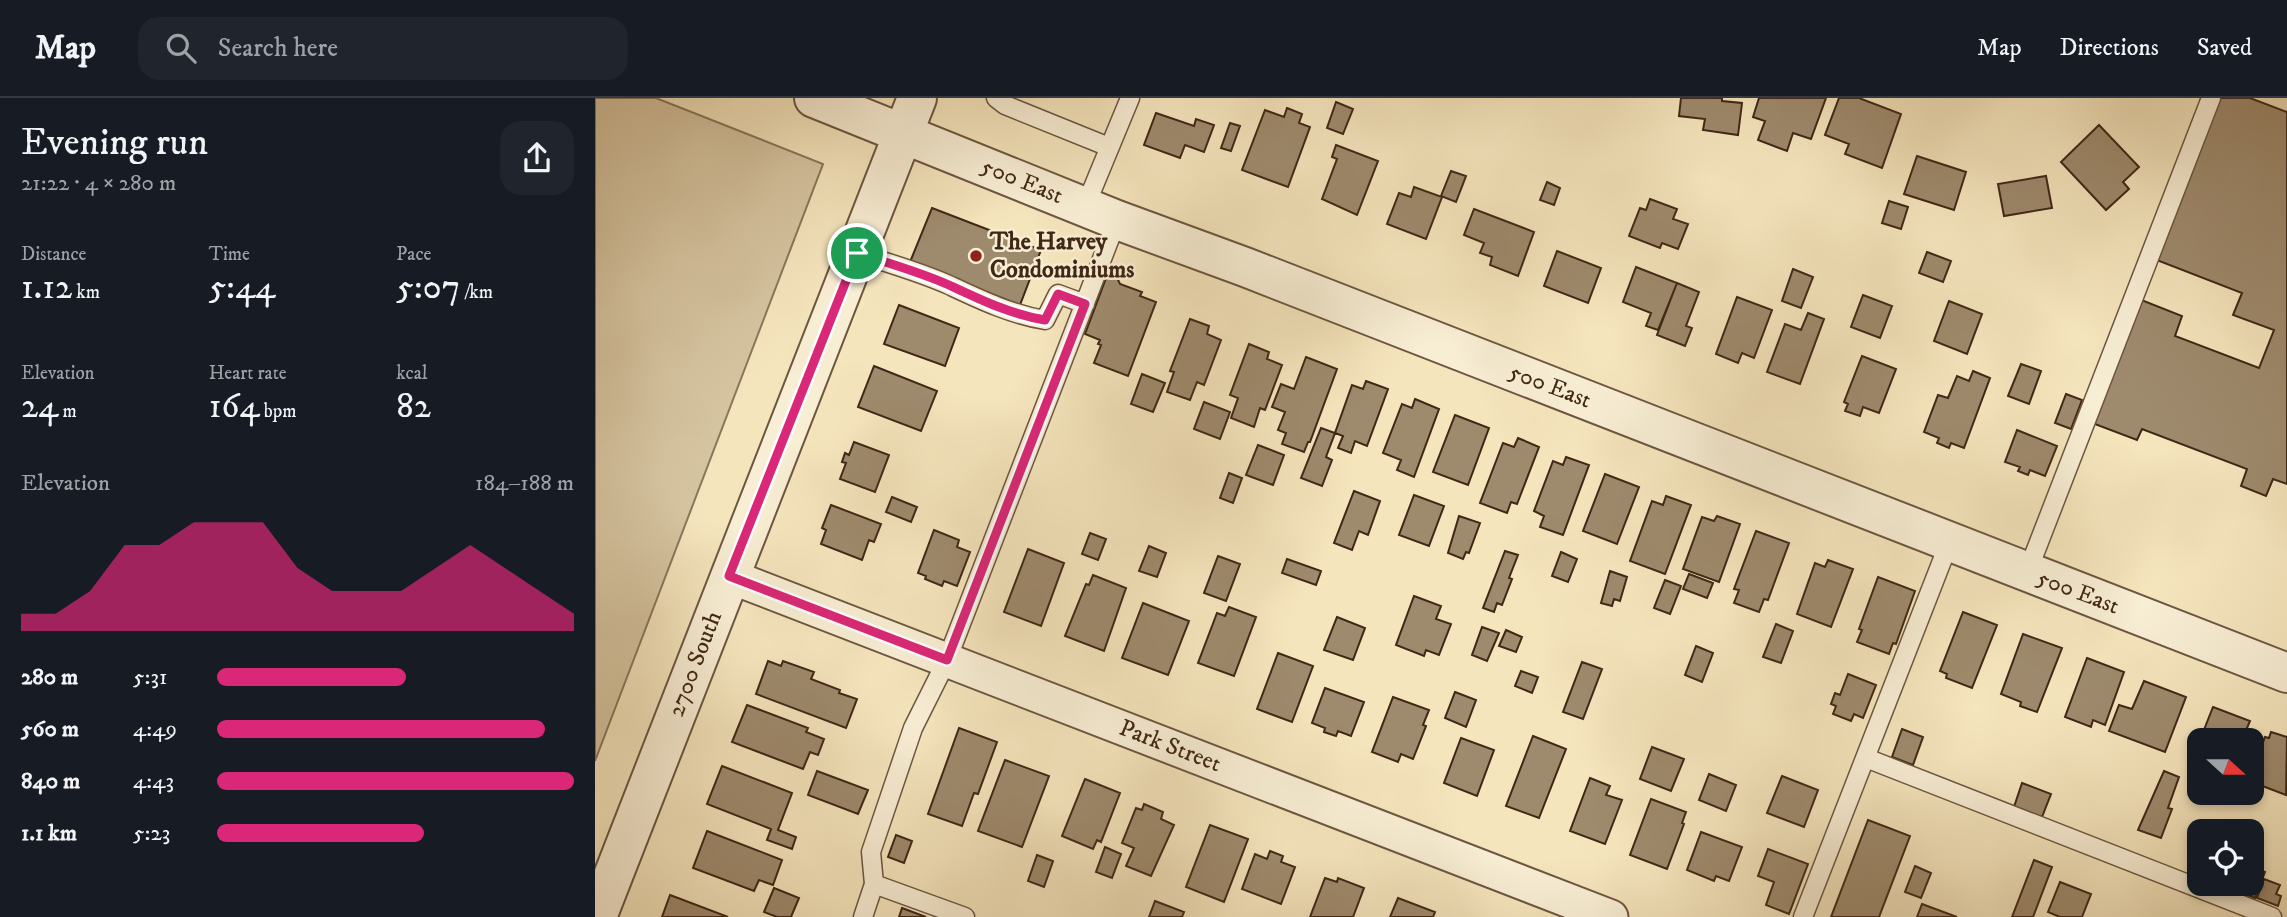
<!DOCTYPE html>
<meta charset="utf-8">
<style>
body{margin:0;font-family:"IM FELL DW Pica",serif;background:#20242c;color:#f1f3f6;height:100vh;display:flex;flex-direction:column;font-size:26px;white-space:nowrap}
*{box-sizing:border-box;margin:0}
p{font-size:23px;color:#9ea1a6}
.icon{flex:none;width:38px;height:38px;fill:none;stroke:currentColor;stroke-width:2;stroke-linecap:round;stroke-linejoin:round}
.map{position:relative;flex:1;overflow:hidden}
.drawer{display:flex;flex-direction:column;background:#171b24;width:595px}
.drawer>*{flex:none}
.needle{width:46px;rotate:111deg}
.buttons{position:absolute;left:1592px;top:630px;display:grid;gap:14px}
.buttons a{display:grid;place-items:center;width:77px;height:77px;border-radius:14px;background:#171b24;box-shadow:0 4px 10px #0003;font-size:35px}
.pin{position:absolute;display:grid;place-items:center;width:60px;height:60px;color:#fff;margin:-30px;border:4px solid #fff;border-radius:50%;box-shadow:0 2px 7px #0007}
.round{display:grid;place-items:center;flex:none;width:74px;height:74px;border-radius:21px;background:#20242c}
.headline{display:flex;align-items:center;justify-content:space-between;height:119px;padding:0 21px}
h1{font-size:38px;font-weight:600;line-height:52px}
.stats{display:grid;grid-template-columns:repeat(3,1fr);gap:10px;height:119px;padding:7px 21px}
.stats div{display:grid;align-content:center}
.stats b{font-size:35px;font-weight:600}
.stats small{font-size:19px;font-weight:400}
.stats p{font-size:19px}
.chart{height:196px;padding:14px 21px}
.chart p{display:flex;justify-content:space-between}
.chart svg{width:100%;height:126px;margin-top:7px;fill:#db2777;opacity:.7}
ul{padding:0 21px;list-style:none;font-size:23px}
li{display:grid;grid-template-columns:112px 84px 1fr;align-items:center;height:52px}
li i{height:18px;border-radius:9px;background:#db2777}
header{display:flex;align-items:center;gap:42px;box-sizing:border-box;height:98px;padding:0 35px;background:#171b24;border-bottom:2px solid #363941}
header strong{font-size:33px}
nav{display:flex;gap:38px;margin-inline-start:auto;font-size:24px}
.search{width:490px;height:63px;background:#20242c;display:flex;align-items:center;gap:18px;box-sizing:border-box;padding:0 24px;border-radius:21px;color:#9ea1a6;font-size:26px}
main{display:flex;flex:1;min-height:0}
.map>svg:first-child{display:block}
</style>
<header>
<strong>Map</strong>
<div class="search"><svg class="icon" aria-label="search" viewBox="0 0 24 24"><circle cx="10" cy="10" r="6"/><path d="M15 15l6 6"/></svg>Search here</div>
<nav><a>Map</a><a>Directions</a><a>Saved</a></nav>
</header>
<main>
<section class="drawer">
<div class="headline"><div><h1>Evening run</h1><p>21:22 · 4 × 280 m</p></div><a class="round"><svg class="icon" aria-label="share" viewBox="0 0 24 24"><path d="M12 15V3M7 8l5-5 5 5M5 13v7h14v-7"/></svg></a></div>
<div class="stats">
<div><p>Distance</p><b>1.12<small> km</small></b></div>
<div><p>Time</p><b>5:44</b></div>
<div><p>Pace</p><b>5:07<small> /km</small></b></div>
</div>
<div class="stats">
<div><p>Elevation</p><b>24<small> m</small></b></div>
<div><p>Heart rate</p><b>164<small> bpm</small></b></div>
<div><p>kcal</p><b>82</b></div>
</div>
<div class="chart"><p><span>Elevation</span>184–188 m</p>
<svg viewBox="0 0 160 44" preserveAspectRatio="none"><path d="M0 44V38L10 38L20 30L30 14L40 14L50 6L60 6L70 6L80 22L90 30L100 30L110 30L120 22L130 14L140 22L150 30L160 38V44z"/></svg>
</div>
<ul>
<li><b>280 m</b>5:31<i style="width:53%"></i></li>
<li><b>560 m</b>4:49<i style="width:92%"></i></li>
<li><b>840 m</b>4:43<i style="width:100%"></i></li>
<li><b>1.1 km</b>5:23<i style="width:58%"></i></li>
</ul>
</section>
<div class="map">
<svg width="1692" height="819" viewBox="0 0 1692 819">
<rect width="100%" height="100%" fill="#f5e5bd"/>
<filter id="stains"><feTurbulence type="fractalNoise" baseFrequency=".00286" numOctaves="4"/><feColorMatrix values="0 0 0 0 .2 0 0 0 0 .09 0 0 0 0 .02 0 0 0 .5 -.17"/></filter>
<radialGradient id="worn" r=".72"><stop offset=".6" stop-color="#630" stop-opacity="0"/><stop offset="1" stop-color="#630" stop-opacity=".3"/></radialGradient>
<path fill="#d6c5a1" stroke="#8b765c" stroke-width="2" d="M 0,0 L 61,0 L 228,66 L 0,663 Z"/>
<path fill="#9e8a6d" stroke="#402716" stroke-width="2" d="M 1086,0 L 1127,0 L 1127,3 L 1147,5 L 1143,37 L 1108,32 L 1110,21 L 1084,18 Z
M 1164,0 L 1231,0 L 1216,41 L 1198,35 L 1192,53 L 1163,42 L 1170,23 L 1158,19 Z
M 1244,0 L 1264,0 L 1306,16 L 1287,70 L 1250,56 L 1254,46 L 1230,37 Z
M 1620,0 L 1655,0 L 1692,14 L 1692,386 L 1678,381 L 1671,398 L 1646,388 L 1652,371 L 1547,331 L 1542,342 L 1497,325 L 1544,201 L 1587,218 L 1580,238 L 1664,270 L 1679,232 L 1638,217 L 1647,195 L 1559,161 Z
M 741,4 L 758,11 L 748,36 L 732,30 Z
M 692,10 L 707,16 L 704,25 L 715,29 L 693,89 L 647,72 L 670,12 L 689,19 Z
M 561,15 L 599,28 L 601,21 L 619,27 L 609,54 L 590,47 L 585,60 L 549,47 Z
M 635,25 L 645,28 L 636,53 L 626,50 Z
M 1504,27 L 1544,69 L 1528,84 L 1534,91 L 1511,112 L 1466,64 Z
M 741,47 L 783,63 L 762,117 L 727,101 L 742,61 L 737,59 Z
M 1322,58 L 1371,74 L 1359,112 L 1309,96 Z
M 856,73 L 871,78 L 861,104 L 846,98 Z
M 1451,78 L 1457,110 L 1409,118 L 1403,86 Z
M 952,84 L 965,90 L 959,107 L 945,102 Z
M 819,89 L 847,99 L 831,141 L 792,126 L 804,95 L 816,99 Z
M 1055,101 L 1082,111 L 1078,121 L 1093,126 L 1083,151 L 1067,145 L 1065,150 L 1034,138 L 1045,110 L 1051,112 Z
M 1294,103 L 1313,109 L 1306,131 L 1287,125 Z
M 337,110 L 446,152 L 425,207 L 315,164 Z
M 879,111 L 939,134 L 923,178 L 895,167 L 897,159 L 885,155 L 889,145 L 869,137 Z
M 962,153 L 1006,170 L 993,205 L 949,188 Z
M 1332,154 L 1356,163 L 1348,184 L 1324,175 Z
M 516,167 L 525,186 L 547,194 L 545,198 L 561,204 L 533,278 L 499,265 L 506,247 L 503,246 L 505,242 L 490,236 Z
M 1041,169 L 1082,185 L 1063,232 L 1051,228 L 1056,215 L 1028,204 Z
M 1198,171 L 1218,179 L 1206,210 L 1187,203 Z
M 1082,185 L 1104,194 L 1091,228 L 1097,230 L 1090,248 L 1062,237 Z
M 1268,197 L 1297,208 L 1285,240 L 1256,229 Z
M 1142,199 L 1177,212 L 1159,260 L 1147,255 L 1143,265 L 1121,256 Z
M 1354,203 L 1387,216 L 1372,256 L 1339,243 Z
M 304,207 L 364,230 L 350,268 L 289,246 Z
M 1213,215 L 1229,221 L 1205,286 L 1172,274 L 1190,226 L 1206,232 Z
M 595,221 L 614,228 L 612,236 L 626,242 L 609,287 L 602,284 L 595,302 L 572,294 L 579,274 L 575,273 Z
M 654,246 L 674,254 L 672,261 L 687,267 L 670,312 L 665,310 L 659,329 L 636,320 L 643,300 L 635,297 Z
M 1267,258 L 1301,271 L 1284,315 L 1268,309 L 1265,318 L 1250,313 L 1253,306 L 1249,304 Z
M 711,259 L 742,271 L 715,344 L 713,344 L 709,354 L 687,346 L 691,335 L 683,332 L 690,314 L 677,309 L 686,286 L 699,291 Z
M 1426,266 L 1446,273 L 1434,306 L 1413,298 Z
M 279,268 L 342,293 L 326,333 L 263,309 Z
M 1378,273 L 1395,280 L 1369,350 L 1356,345 L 1354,350 L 1342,345 L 1344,340 L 1329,334 L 1343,297 L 1353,300 L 1362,278 L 1374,283 Z
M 547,276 L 570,285 L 558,314 L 536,306 Z
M 771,283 L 793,291 L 772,348 L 760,343 L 756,355 L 743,350 L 748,338 L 740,335 L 757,287 L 768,291 Z
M 1471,296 L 1487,302 L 1476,331 L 1460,325 Z
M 820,301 L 844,311 L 819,379 L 802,372 L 806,362 L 788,355 L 807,306 L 817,310 Z
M 609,304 L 635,314 L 625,341 L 599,331 Z
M 860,317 L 894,330 L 873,387 L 838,374 Z
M 726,330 L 740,335 L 731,359 L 737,362 L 727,388 L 706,380 Z
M 1422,332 L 1462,348 L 1450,378 L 1435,372 L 1433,377 L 1423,373 L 1425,369 L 1410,364 Z
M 923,340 L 944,349 L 922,406 L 916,404 L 912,415 L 885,405 L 908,345 L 919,349 Z
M 259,344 L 294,357 L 280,394 L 245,381 L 251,365 L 247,364 L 250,355 L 254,357 Z
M 663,347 L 689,357 L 678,387 L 651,377 Z
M 971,359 L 994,367 L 968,437 L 945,429 L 949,418 L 939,413 L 958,363 L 968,367 Z
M 634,375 L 647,380 L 638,405 L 625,400 Z
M 1010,376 L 1044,389 L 1022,446 L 988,433 Z
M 759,393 L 785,403 L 773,437 L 764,433 L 757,452 L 739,445 Z
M 819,397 L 849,408 L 834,448 L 804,437 Z
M 1071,398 L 1096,407 L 1070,476 L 1035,463 L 1057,403 L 1068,407 Z
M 297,399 L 322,409 L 316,424 L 291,414 Z
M 236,407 L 286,426 L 279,444 L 274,442 L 267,462 L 226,446 L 231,432 L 227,430 Z
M 864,418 L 885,425 L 874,455 L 871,454 L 868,461 L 853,455 Z
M 1122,418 L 1145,426 L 1124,484 L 1088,471 L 1107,419 L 1119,423 Z
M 339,432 L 364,442 L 362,449 L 375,454 L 362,488 L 349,483 L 347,488 L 330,481 L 331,478 L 323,475 Z
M 1161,433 L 1194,445 L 1173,502 L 1169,501 L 1164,514 L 1139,505 L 1144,492 L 1139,491 Z
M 495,435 L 511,441 L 503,462 L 487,456 Z
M 554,448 L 571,455 L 562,479 L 544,473 Z
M 433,451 L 469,465 L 446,528 L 409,514 Z
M 910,453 L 923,457 L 914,480 L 917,481 L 907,507 L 902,505 L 899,514 L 888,510 Z
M 966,454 L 982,461 L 973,484 L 957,478 Z
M 623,458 L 645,466 L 631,503 L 609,495 Z
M 692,461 L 726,473 L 721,487 L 687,475 Z
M 1233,462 L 1258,471 L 1236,529 L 1202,516 L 1220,465 L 1230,469 Z
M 1015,473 L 1032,479 L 1025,503 L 1019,501 L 1017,508 L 1006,505 Z
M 1094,476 L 1118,485 L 1112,500 L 1088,491 Z
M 498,477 L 531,490 L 509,553 L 470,538 L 491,486 L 494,487 Z
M 1283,479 L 1320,493 L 1301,546 L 1298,545 L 1294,556 L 1262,544 L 1267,532 L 1264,531 Z
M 1070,482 L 1086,488 L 1075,516 L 1059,510 Z
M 819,498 L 846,508 L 841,521 L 856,526 L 844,557 L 831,552 L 829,558 L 801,547 Z
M 548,505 L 594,523 L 573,577 L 527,560 Z
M 634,509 L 661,519 L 639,578 L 603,565 L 622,515 L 630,518 Z
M 1368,514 L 1402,527 L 1377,590 L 1351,580 L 1352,576 L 1345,573 Z
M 742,519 L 770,530 L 758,562 L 729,552 Z
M 1181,526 L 1198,533 L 1186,565 L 1168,559 Z
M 887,529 L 904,535 L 892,563 L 877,557 Z
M 911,532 L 927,539 L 921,554 L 904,548 Z
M 1428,536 L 1467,550 L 1442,614 L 1425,608 L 1426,604 L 1406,596 Z
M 1101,548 L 1118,555 L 1107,584 L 1090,577 Z
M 683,555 L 718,568 L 697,624 L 662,611 Z
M 1492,560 L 1529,574 L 1510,627 L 1498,622 L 1496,629 L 1470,619 Z
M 173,563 L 186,568 L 188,563 L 219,574 L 216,581 L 245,592 L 244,595 L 262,601 L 251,630 L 161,596 Z
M 987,564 L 1007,571 L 988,621 L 968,614 Z
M 926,573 L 943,579 L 937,595 L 920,588 Z
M 1253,576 L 1281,587 L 1268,620 L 1259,616 L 1256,623 L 1238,616 L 1241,608 L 1236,606 L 1240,595 L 1245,597 Z
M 1549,583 L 1591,599 L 1570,654 L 1514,633 L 1524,607 L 1537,611 Z
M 730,590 L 769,604 L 756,638 L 743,633 L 741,638 L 729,634 L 730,630 L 717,625 Z
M 860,594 L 881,602 L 871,629 L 850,620 Z
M 798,599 L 834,612 L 828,627 L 831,628 L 818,661 L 806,656 L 803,664 L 777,654 Z
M 152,607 L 213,630 L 211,634 L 229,641 L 223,657 L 215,654 L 208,671 L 137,644 Z
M 1618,609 L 1655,623 L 1647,642 L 1605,642 Z
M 364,630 L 402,644 L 383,696 L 379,695 L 367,728 L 333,716 Z
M 1307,631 L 1328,639 L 1318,667 L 1297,659 Z
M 1676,634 L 1692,639 L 1691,697 L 1657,684 L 1657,674 L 1670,639 L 1674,640 Z
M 938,638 L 971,651 L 944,720 L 911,708 Z
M 866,640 L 899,652 L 882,698 L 849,685 Z
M 1057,649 L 1089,661 L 1076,693 L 1045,681 Z
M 410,662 L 454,678 L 427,749 L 383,733 Z
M 127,668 L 197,695 L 183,732 L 201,739 L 197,751 L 172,742 L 176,731 L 112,706 Z
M 222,673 L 273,692 L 263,716 L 213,697 Z
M 1569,673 L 1584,679 L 1573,710 L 1577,711 L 1566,740 L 1543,732 Z
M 1114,676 L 1141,687 L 1131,713 L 1104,702 Z
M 1187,678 L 1223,692 L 1209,729 L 1172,715 Z
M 995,680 L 1015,688 L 1011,697 L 1027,702 L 1010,746 L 975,733 Z
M 490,681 L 525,695 L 506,744 L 502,742 L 498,751 L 467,738 Z
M 1427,685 L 1456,696 L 1447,719 L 1419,709 Z
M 1056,701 L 1091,714 L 1087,725 L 1089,726 L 1072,771 L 1035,757 Z
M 549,706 L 568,714 L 566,721 L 579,727 L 556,778 L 531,768 L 539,750 L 527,745 L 541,710 L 547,712 Z
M 1273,722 L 1315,738 L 1284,819 L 1236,819 Z
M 615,727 L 653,741 L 629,804 L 591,789 Z
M 112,733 L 187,762 L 178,787 L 164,782 L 159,793 L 98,770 Z
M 1106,734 L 1147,749 L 1134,783 L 1121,778 L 1119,783 L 1092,772 Z
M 301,737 L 317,743 L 309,765 L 293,759 Z
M 510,749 L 526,756 L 517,780 L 501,774 Z
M 1173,751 L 1213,766 L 1194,816 L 1171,807 L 1179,784 L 1163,778 Z
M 675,753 L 688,758 L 686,764 L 700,769 L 686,806 L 647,791 L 660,756 L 672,761 Z
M 442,757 L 458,763 L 449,789 L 433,783 Z
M 1439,762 L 1457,769 L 1438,819 L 1417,819 Z
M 1320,768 L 1336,775 L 1326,800 L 1310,794 Z
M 1657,768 L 1670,774 L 1660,800 L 1633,790 L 1635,786 L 1657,786 Z
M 730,780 L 742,784 L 743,780 L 769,790 L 758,819 L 715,819 Z
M 1669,781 L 1685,787 L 1681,796 L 1686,798 L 1683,808 L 1662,800 Z
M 1465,784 L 1496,796 L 1487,819 L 1465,819 L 1453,814 Z
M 179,790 L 204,800 L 196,819 L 182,819 L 169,814 Z
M 75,797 L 133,819 L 67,819 Z
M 803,800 L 840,814 L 838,819 L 795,819 Z
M 560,803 L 589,814 L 587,819 L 554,819 Z
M 1327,806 L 1362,819 L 1322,819 Z
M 307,810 L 331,819 L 304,819 Z"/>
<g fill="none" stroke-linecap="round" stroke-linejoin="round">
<g stroke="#6d5640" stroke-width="21">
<path id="service" d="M 401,0 L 410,7 L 514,49
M 490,109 L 535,0
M 262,155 C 293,165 325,174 354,187 C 386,202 415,216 450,222 L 463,196 L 490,206
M 1432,475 L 1616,0
M 1271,660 L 1677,819
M 279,786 L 370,819
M 268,819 L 279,786 L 276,754 L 318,630 L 352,562 L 522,122
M 1208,819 L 1354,445"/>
</g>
<g stroke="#6d5640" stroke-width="37">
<path id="minor" d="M 134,478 L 1016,819"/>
</g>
<g stroke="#6d5640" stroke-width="42">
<path id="tertiary" d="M 219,0 L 522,122 L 650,169 L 1692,575
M 2,819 L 322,0"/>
</g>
<use href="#service" stroke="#f8eed4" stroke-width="18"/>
<use href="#minor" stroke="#f8eed4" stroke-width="33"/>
<use href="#tertiary" stroke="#f8eed4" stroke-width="38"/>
</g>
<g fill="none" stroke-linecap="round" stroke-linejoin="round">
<g stroke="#fff" stroke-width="14">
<path id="route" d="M 262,155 C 293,165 325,174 354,187 C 386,202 415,216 450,222 L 463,196 L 490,206 L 352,562 L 134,478 Z"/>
</g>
<use href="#route" stroke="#db2777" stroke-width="9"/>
</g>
<circle fill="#8f2418" stroke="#f8eed4" stroke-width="2.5" cx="381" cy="158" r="7"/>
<g text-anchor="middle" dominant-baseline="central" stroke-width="5" stroke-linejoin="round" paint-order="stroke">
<g font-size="24" fill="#402716" stroke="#f8eed4">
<text transform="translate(427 83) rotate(22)">500 East</text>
<text transform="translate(955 288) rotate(21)">500 East</text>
<text transform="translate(1483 494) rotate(21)">500 East</text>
<text transform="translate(100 566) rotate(-69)">2700 South</text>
<text transform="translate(575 648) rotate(21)">Park Street</text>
</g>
<g font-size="24" font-weight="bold" fill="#402716" stroke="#f8eed4" text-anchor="start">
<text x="395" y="144">The Harvey<tspan x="395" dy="28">Condominiums</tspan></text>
</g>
</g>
<rect width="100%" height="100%" filter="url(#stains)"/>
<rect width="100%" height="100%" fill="url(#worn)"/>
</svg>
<div class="buttons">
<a><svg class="needle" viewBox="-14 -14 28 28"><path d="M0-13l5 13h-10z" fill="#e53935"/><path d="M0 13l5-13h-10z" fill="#9ea1a6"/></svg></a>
<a><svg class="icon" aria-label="locate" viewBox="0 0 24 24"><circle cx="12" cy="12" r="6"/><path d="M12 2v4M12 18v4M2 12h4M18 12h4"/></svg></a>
</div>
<div class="pin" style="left:262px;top:155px;background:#1e9e55"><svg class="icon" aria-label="arrive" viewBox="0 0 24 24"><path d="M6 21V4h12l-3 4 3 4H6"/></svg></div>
</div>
</main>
